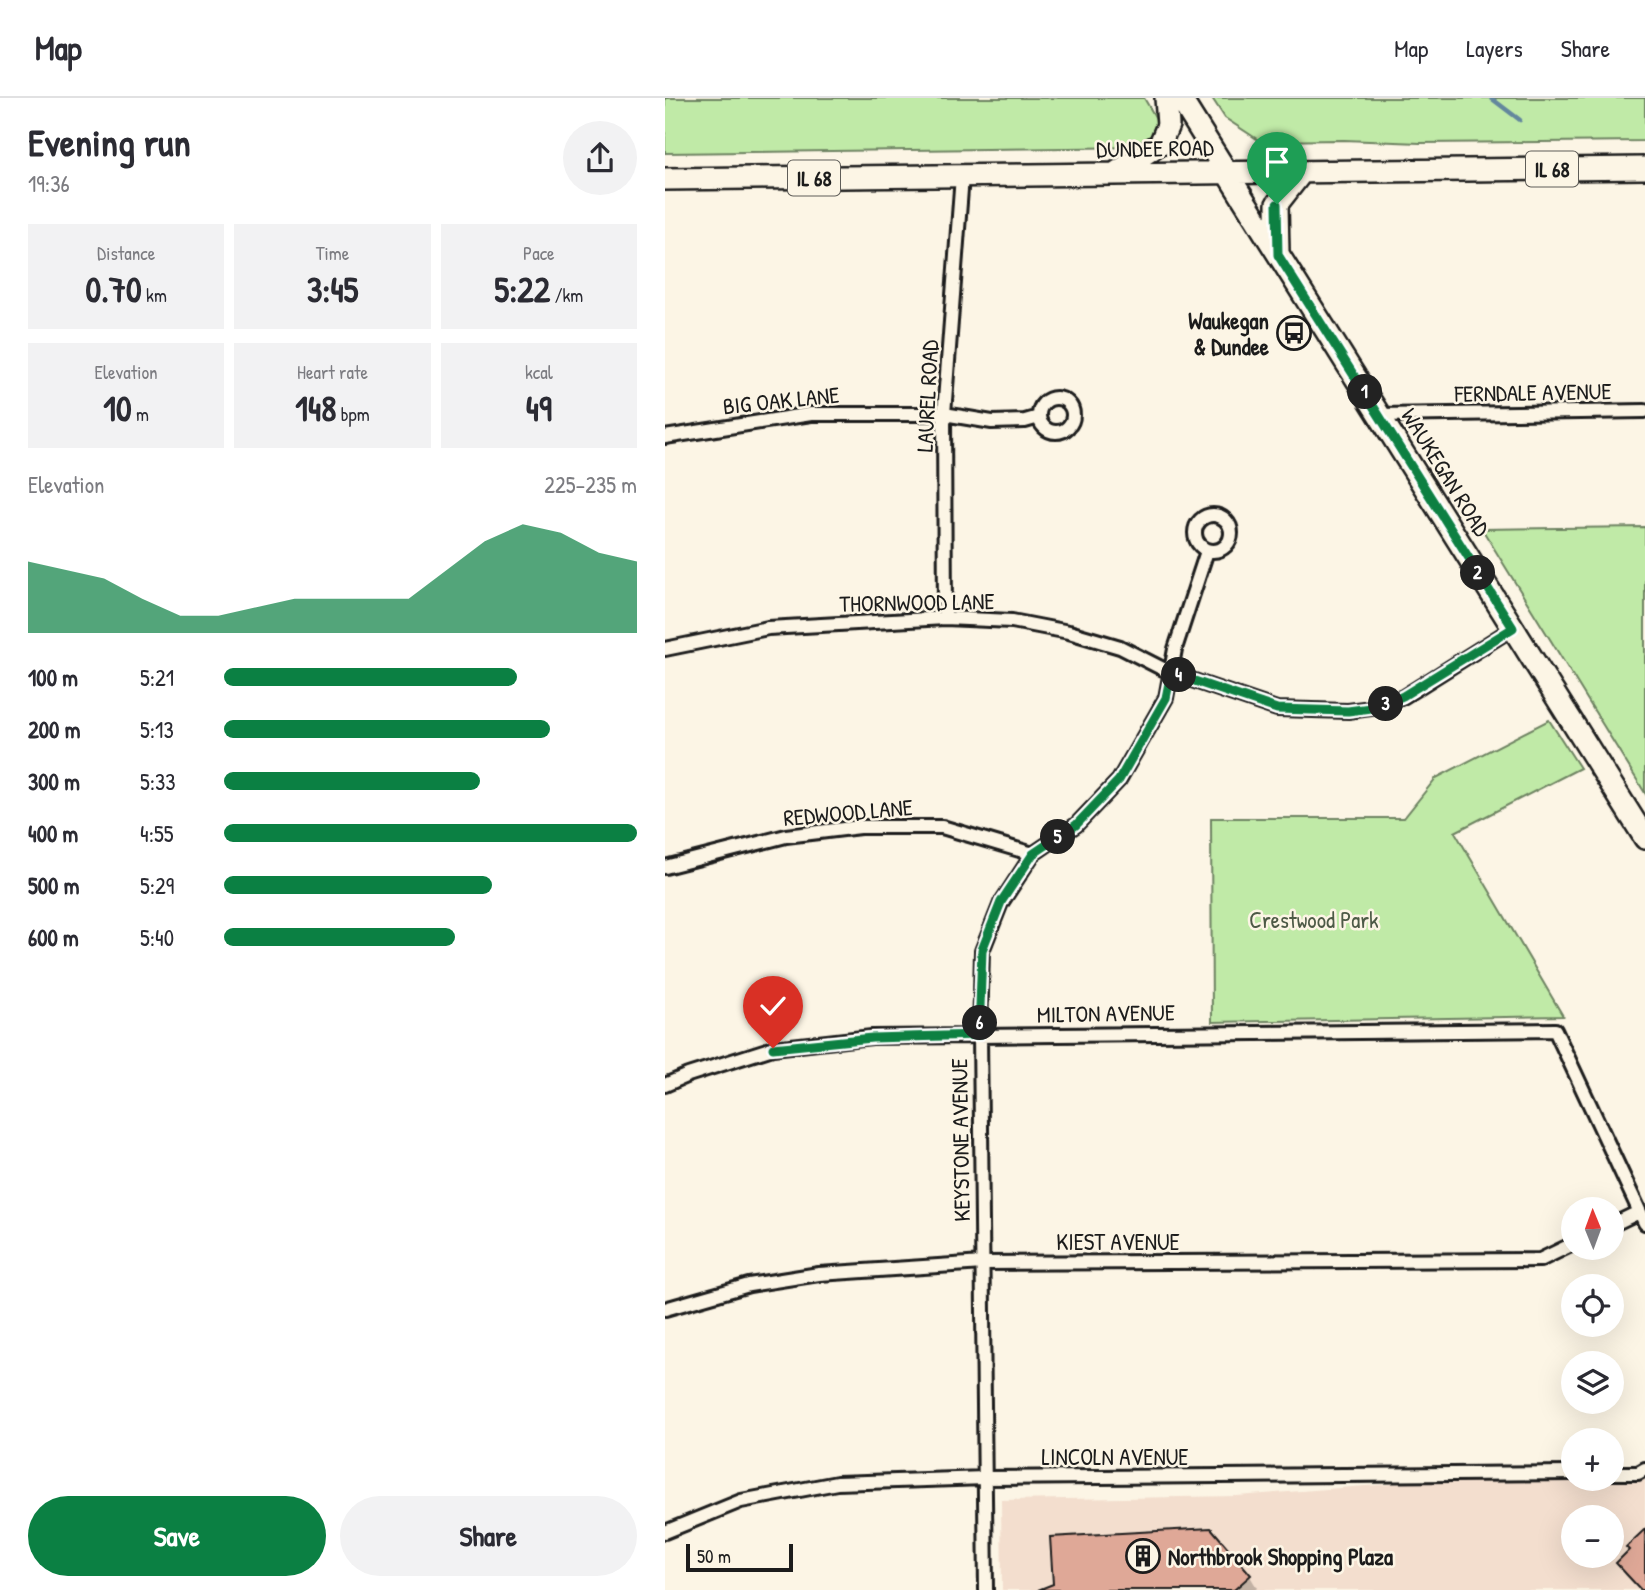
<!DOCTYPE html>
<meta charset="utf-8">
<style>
body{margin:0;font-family:"Patrick Hand",sans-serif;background:#f2f2f3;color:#2b2b33;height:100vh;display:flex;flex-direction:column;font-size:26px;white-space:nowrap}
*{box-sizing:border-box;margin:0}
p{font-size:23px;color:#7c7c81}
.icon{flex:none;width:38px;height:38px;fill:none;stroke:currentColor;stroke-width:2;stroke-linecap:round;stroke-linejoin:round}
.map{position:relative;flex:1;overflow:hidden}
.drawer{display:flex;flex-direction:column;background:#fff;width:665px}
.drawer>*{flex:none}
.needle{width:46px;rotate:359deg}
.tools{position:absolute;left:896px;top:1099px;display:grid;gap:14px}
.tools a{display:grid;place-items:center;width:63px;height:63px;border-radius:50%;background:#fff;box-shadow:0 7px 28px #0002;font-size:35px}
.scale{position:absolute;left:21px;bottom:18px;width:107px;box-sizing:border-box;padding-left:7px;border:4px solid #1c1c1c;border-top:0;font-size:19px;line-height:24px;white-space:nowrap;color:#1c1c1c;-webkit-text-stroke:5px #fcf5e5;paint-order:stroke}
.pin{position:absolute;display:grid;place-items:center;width:60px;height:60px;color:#fff;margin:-72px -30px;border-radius:50% 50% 50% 0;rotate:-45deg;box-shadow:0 0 7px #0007}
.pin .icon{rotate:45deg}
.km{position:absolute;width:35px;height:35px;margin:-18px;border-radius:50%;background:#222;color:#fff;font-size:19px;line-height:35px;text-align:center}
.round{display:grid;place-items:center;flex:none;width:74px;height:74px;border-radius:37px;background:#f2f2f3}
.headline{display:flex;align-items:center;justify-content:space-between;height:119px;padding:0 28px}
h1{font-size:38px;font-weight:700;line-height:52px}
.metrics{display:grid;grid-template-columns:repeat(3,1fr);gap:10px;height:119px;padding:7px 28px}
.metrics div{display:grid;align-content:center;border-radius:0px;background:#f2f2f3;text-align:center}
.metrics b{font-size:35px;font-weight:700}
.metrics small{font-size:19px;font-weight:400}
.metrics p{font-size:19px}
.chart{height:196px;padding:14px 28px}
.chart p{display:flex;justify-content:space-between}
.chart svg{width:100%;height:126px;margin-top:7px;fill:#0b8043;opacity:.7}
.cta{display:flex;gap:14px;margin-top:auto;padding:14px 28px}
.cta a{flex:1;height:80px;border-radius:42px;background:#0b8043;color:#fff;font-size:28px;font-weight:700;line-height:80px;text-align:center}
.cta a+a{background:#f2f2f3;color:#2b2b33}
ul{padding:0 28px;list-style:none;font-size:23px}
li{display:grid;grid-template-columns:112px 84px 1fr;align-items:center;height:52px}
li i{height:18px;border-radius:9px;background:#0b8043}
header{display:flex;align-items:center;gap:42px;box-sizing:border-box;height:98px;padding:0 35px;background:#fff;border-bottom:2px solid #e1e1e2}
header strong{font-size:33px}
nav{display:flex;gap:38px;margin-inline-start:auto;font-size:24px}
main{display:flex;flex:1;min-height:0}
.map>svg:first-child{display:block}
</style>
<header>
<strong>Map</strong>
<nav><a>Map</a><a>Layers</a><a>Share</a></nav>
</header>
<main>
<section class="drawer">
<div class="headline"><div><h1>Evening run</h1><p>19:36</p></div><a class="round"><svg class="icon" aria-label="share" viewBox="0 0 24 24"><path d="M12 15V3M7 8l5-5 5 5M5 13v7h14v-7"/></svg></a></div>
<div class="metrics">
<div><p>Distance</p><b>0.70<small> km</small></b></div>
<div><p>Time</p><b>3:45</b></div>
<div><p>Pace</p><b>5:22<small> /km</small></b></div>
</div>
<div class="metrics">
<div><p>Elevation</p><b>10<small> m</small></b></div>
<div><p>Heart rate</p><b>148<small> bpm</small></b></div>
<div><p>kcal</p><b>49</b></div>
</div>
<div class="chart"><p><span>Elevation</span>225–235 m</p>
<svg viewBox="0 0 160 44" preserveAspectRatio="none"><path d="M0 44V19L10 22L20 25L30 32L40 38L50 38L60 35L70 32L80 32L90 32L100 32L110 22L120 12L130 6L140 9L150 16L160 19V44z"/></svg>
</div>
<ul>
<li><b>100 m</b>5:21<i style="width:71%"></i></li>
<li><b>200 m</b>5:13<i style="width:79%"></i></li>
<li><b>300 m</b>5:33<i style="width:62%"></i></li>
<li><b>400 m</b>4:55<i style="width:100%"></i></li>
<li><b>500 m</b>5:29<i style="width:65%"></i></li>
<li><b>600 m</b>5:40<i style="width:56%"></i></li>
</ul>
<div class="cta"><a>Save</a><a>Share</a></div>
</section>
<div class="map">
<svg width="980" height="1492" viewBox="0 0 980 1492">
<rect width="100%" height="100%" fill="#fcf5e5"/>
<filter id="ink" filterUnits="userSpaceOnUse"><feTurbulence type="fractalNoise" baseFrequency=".0143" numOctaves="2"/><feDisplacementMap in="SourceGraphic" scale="14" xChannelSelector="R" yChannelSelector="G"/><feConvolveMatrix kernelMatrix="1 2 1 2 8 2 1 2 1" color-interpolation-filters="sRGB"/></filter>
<g filter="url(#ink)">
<path fill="#f3dece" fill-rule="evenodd" d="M 980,1375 L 980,1492 L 337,1492 L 336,1402 L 572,1398 L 765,1383 L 947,1381 ZM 908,1419 L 947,1419 L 947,1458 L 908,1458 Z"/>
<path fill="#c0eaa7" stroke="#6e8362" stroke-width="2" d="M 0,0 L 479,0 L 496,29 L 482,49 L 0,55 Z
M 547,0 L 980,0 L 980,43 L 755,45 L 679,42 L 595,43 L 560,20 Z
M 980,429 L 980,695 L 817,431 Z
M 884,622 L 915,670 L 790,734 L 898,918 L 547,924 L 546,720 L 739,720 L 771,680 Z"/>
<path fill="#0003" d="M 545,1432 L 585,1478 L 592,1490 L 590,1492 L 378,1492 Z
M 980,1434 L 980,1492 L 974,1492 L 960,1477 L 953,1465 Z"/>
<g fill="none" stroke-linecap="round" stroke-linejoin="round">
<path stroke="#63879d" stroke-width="4.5" d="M 826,0 L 855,22"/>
</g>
<path fill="#dfa897" stroke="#1c1c1c" stroke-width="2" d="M 546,1430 L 586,1477 L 569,1492 L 373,1492 L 388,1486 L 385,1439 Z
M 980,1431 L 980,1492 L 976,1492 L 951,1465 L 964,1452 L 961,1449 Z"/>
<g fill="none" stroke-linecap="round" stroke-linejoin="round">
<g stroke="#1c1c1c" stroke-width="18">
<path id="minor" d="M374 317a17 17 0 1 1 34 0a17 17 0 1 1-34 0Z
M 714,317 L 980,313
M 0,339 L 146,316 L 279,316 L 327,324 L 360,323 L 374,319
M530 435a18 18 0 1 1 36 0a18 18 0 1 1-36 0Z
M 280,520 L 279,316 L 297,78
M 0,551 L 103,530 L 280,520 L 347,523 L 404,534 L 455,549 L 506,575 L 612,611 L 683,613 L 714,609 L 738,599 L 848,530
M 0,769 L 121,738 L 195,729 L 277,729 L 368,756
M 0,987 L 23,977 L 108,950 L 207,939 L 890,932 L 980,1125
M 947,1127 L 974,1114
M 0,1211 L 84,1187 L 154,1176 L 318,1165 L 875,1162 L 908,1146
M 947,1375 L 973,1375 L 980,1371
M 0,1434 L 76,1403 L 172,1385 L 320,1380 L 908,1375
M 321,1492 L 315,937 L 317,853 L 336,805 L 368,756 L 411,727 L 454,682 L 501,600 L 510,551 L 542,453"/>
</g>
<g stroke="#1c1c1c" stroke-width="26">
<path id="primary" d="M 515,0 L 980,740
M 449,76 L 495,46 L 503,27 L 501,0
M 0,81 L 980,70
M 613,155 L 612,106 L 637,74"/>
</g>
<use href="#minor" stroke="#fcf5e5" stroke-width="12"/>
<use href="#primary" stroke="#fcf5e5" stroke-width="21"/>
</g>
</g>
<g fill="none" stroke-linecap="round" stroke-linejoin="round" filter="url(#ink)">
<g stroke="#fff" stroke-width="14">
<path id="route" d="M 108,950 L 207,940 L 314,937 L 317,852 L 336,804 L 368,756 L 411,727 L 454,682 L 501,600 L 506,575 L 612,611 L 683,613 L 713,609 L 738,598 L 848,530 L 613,157 L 612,106"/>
</g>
<use href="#route" stroke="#0b8043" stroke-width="9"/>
</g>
<defs>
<g id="bus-ring" transform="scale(1.75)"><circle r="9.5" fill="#fcf5e5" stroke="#1c1c1c" stroke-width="1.5"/><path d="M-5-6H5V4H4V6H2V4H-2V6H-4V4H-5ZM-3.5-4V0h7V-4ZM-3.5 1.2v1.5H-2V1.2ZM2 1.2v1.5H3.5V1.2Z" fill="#1c1c1c"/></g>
<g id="building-ring" transform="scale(1.75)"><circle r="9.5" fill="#fcf5e5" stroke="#1c1c1c" stroke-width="1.5"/><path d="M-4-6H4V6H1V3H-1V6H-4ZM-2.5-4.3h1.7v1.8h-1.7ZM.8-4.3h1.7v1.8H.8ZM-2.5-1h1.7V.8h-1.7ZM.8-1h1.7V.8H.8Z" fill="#1c1c1c"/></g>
</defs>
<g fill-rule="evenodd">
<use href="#bus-ring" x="629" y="235"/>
<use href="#building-ring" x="478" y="1458"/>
</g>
<g text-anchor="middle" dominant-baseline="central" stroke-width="5" stroke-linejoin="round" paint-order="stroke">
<g fill="#fcf5e5" stroke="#5f5d58" stroke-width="2">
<rect x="861" y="53.5" width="52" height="35" rx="5"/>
<rect x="123" y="62.5" width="52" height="35" rx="5"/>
</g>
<g font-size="21" font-weight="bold" fill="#1c1c1c">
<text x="887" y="71">IL 68</text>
<text x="149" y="80">IL 68</text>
</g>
<g font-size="23" fill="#1c1c1c" stroke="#fcf5e5">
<text transform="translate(490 50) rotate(-1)">DUNDEE ROAD</text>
<text transform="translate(868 294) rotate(-1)">FERNDALE AVENUE</text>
<text transform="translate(262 298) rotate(-87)">LAUREL ROAD</text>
<text transform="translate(116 302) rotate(-6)">BIG OAK LANE</text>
<text transform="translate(781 374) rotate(58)">WAUKEGAN ROAD</text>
<text transform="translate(252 504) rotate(-1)">THORNWOOD LANE</text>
<text transform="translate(183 714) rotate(-5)">REDWOOD LANE</text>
<text transform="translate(441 915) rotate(-1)">MILTON AVENUE</text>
<text transform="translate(295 1042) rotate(-91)">KEYSTONE AVENUE</text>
<text x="453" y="1143">KIEST AVENUE</text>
<text x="450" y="1358">LINCOLN AVENUE</text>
</g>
<g font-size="23" font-weight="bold" fill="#1c1c1c" stroke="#fcf5e5" text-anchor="end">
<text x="604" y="222">Waukegan<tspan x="604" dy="26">&amp; Dundee</tspan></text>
<text x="503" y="1458" text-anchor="start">Northbrook Shopping Plaza</text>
</g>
<g font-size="23" fill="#4d5a46" stroke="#fcf5e5">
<text x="649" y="821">Crestwood Park</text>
</g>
</g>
</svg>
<div class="tools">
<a><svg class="needle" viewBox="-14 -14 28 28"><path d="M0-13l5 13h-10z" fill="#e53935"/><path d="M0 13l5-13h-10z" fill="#7c7c81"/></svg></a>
<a><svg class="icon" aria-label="locate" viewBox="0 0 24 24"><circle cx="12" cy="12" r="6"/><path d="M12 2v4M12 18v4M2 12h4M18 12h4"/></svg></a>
<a><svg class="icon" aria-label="layers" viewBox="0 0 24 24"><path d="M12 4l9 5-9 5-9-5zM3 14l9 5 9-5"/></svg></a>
<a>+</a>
<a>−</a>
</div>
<div class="scale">50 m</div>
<div class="pin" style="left:612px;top:106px;background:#1e9e55"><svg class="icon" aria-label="arrive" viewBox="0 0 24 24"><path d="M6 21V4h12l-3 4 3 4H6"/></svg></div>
<div class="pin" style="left:108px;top:950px;background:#d93025"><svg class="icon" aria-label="check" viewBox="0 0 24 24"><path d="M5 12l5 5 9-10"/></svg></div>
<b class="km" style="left:700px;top:294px">1</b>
<b class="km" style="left:813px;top:475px">2</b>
<b class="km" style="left:721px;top:606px">3</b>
<b class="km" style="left:514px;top:577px">4</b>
<b class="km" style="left:393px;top:739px">5</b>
<b class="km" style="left:315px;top:925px">6</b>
</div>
</main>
